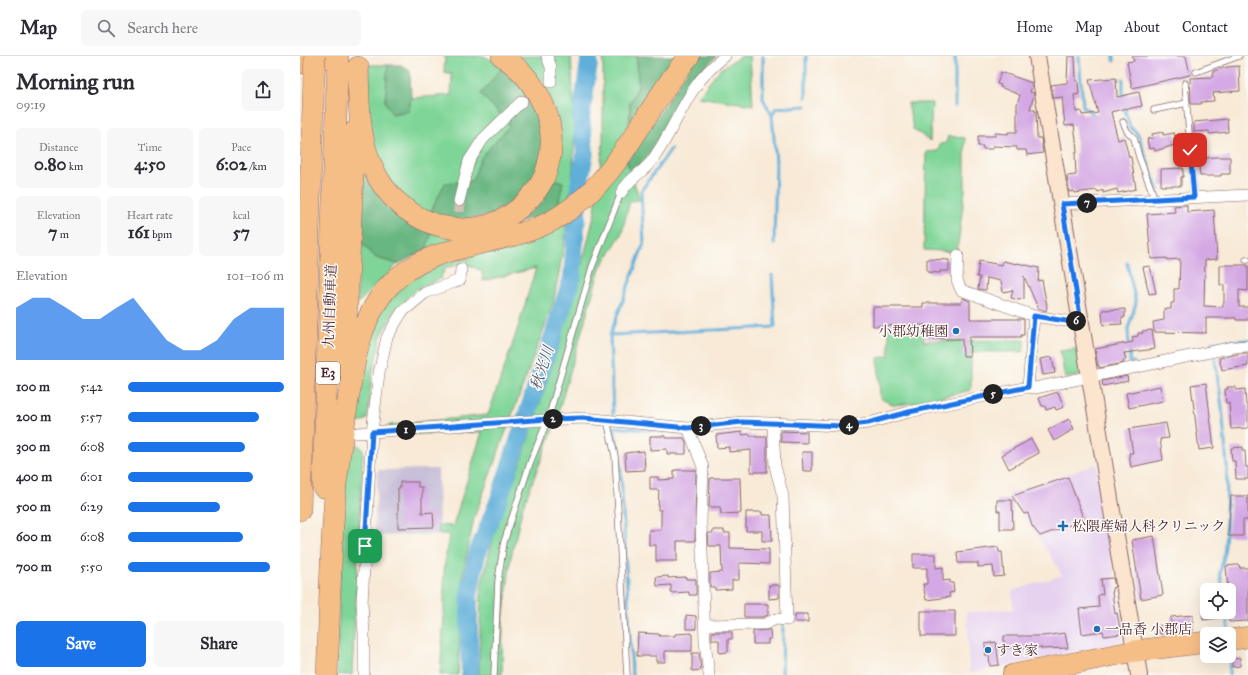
<!DOCTYPE html>
<meta charset="utf-8">
<style>
body{margin:0;font-family:"IM FELL Great Primer","Noto Serif JP",serif;background:#f7f7f7;color:#2b2b33;height:100vh;display:flex;flex-direction:column;font-size:15px;white-space:nowrap}
*{box-sizing:border-box;margin:0}
p{font-size:13px;color:#7c7c81}
.icon{flex:none;width:22px;height:22px;fill:none;stroke:currentColor;stroke-width:2;stroke-linecap:round;stroke-linejoin:round}
.map{position:relative;flex:1;overflow:hidden}
.details{display:flex;flex-direction:column;background:#fff;width:300px}
.details>*{flex:none}
.fabs{position:absolute;left:900px;top:527px;display:grid;gap:8px}
.fabs a{display:grid;place-items:center;width:36px;height:36px;border-radius:6px;background:#fff;box-shadow:0 4px 16px #0002;font-size:20px}
.pin{position:absolute;display:grid;place-items:center;width:34px;height:34px;color:#fff;margin:-17px;border-radius:8px;box-shadow:0 2px 6px #0006}
.km{position:absolute;width:20px;height:20px;margin:-10px;border-radius:50%;background:#222;color:#fff;font-size:11px;line-height:20px;text-align:center}
.round{display:grid;place-items:center;flex:none;width:42px;height:42px;border-radius:6px;background:#f7f7f7}
.overview{display:flex;align-items:center;justify-content:space-between;height:68px;padding:0 16px}
h1{font-size:22px;font-weight:700;line-height:30px}
.figures{display:grid;grid-template-columns:repeat(3,1fr);gap:6px;height:68px;padding:4px 16px}
.figures div{display:grid;align-content:center;border-radius:6px;background:#f7f7f7;text-align:center}
.figures b{font-size:17px;font-weight:700}
.figures small{font-size:11px;font-weight:400}
.figures p{font-size:11px}
.chart{height:112px;padding:8px 16px}
.chart p{display:flex;justify-content:space-between}
.chart svg{width:100%;height:72px;margin-top:4px;fill:#1a73e8;opacity:.7}
.primary-button{display:flex;gap:8px;margin-top:auto;padding:8px 16px}
.primary-button a{flex:1;height:46px;border-radius:6px;background:#1a73e8;color:#fff;font-size:16px;font-weight:700;line-height:46px;text-align:center}
.primary-button a+a{background:#f7f7f7;color:#2b2b33}
ul{padding:0 16px;list-style:none;font-size:13px}
li{display:grid;grid-template-columns:64px 48px 1fr;align-items:center;height:30px}
li i{height:10px;border-radius:5px;background:#1a73e8}
header{display:flex;align-items:center;gap:24px;box-sizing:border-box;height:56px;padding:0 20px;background:#fff;border-bottom:1px solid #e1e1e2}
header strong{font-size:19px}
nav{display:flex;gap:22px;margin-inline-start:auto;font-size:14px}
.search{width:280px;height:36px;background:#f7f7f7;display:flex;align-items:center;gap:10px;box-sizing:border-box;padding:0 14px;border-radius:6px;color:#7c7c81;font-size:15px}
main{display:flex;flex:1;min-height:0}
.map>svg:first-child{display:block}
</style>
<header>
<strong>Map</strong>
<div class="search"><svg class="icon" aria-label="search" viewBox="0 0 24 24"><circle cx="10" cy="10" r="6"/><path d="M15 15l6 6"/></svg>Search here</div>
<nav><a>Home</a><a>Map</a><a>About</a><a>Contact</a></nav>
</header>
<main>
<section class="details">
<div class="overview"><div><h1>Morning run</h1><p>09:19</p></div><a class="round"><svg class="icon" aria-label="share" viewBox="0 0 24 24"><path d="M12 15V3M7 8l5-5 5 5M5 13v7h14v-7"/></svg></a></div>
<div class="figures">
<div><p>Distance</p><b>0.80<small> km</small></b></div>
<div><p>Time</p><b>4:50</b></div>
<div><p>Pace</p><b>6:02<small> /km</small></b></div>
</div>
<div class="figures">
<div><p>Elevation</p><b>7<small> m</small></b></div>
<div><p>Heart rate</p><b>161<small> bpm</small></b></div>
<div><p>kcal</p><b>57</b></div>
</div>
<div class="chart"><p><span>Elevation</span>101–106 m</p>
<svg viewBox="0 0 160 44" preserveAspectRatio="none"><path d="M0 44V12L10 6L20 6L30 12L40 19L50 19L60 12L70 6L80 19L90 32L100 38L110 38L120 32L130 19L140 12L150 12L160 12V44z"/></svg>
</div>
<ul>
<li><b>100 m</b>5:42<i style="width:100%"></i></li>
<li><b>200 m</b>5:57<i style="width:84%"></i></li>
<li><b>300 m</b>6:08<i style="width:75%"></i></li>
<li><b>400 m</b>6:01<i style="width:80%"></i></li>
<li><b>500 m</b>6:29<i style="width:59%"></i></li>
<li><b>600 m</b>6:08<i style="width:74%"></i></li>
<li><b>700 m</b>5:50<i style="width:91%"></i></li>
</ul>
<div class="primary-button"><a>Save</a><a>Share</a></div>
</section>
<div class="map">
<svg width="948" height="619" viewBox="0 0 948 619">
<rect width="100%" height="100%" fill="#fdfcf7"/>
<filter id="ink" filterUnits="userSpaceOnUse"><feTurbulence type="fractalNoise" baseFrequency=".025" numOctaves="2"/><feDisplacementMap in="SourceGraphic" scale="8" xChannelSelector="R" yChannelSelector="G"/><feConvolveMatrix kernelMatrix="1 2 1 2 8 2 1 2 1" color-interpolation-filters="sRGB"/></filter>
<filter id="wash" filterUnits="userSpaceOnUse"><feTurbulence type="fractalNoise" baseFrequency=".012" numOctaves="4" result="noise"/><feDisplacementMap in="SourceGraphic" scale="16" xChannelSelector="R" yChannelSelector="G"/><feGaussianBlur stdDeviation="0.9" result="paint"/><feColorMatrix in="noise" values="0 0 0 0 0 0 0 0 0 0 0 0 0 0 0 0 0 1.4 0 .05"/><feComposite in="paint" operator="in"/></filter>
<g filter="url(#wash)">
<rect width="100%" height="100%" fill="#f8ead7"/>
<path fill="#e6d2f0" d="M 797,408 L 824,578 L 821,585 L 814,588 L 669,617 L 667,556 L 713,553 L 712,535 L 762,519 L 748,495 L 708,438 Z"/>
<path fill="#c8bfd8" d="M 138,413 L 139,478 L 74,480 L 78,414 Z"/>
<path fill="#7fd598" stroke="#647a62" d="M 145,0 L 184,0 L 203,10 L 210,69 L 181,102 L 172,126 L 129,159 L 107,144 L 86,122 L 73,91 L 67,56 L 69,9 L 88,9 L 85,45 L 109,55 L 111,42 L 151,39 L 152,18 L 144,16 Z
M 217,0 L 271,0 L 275,72 L 273,111 L 265,185 L 253,248 L 174,462 L 163,518 L 158,619 L 140,619 L 144,561 L 144,514 L 149,478 L 139,478 L 138,469 L 153,470 L 182,376 L 84,379 L 90,369 L 188,359 L 215,281 L 236,212 L 183,225 L 182,215 L 167,208 L 146,211 L 140,223 L 117,233 L 95,254 L 81,280 L 72,320 L 67,363 L 51,371 L 63,297 L 88,240 L 142,202 L 247,174 L 253,123 L 261,94 L 260,70 L 245,28 Z
M 303,0 L 337,0 L 338,31 L 330,46 L 327,106 L 340,144 L 330,145 L 321,179 L 300,212 L 254,371 L 223,450 L 211,501 L 203,566 L 202,619 L 179,619 L 181,531 L 194,478 L 221,405 L 272,249 L 295,156 L 303,86 Z
M 442,0 L 450,0 L 453,49 L 398,41 L 420,13 Z
M 608,47 L 632,47 L 630,85 L 613,73 Z
M 648,80 L 665,82 L 665,134 L 657,196 L 624,194 L 626,96 L 638,95 L 640,88 L 646,87 Z
M 132,175 L 172,182 L 126,194 Z
M 58,183 L 76,202 L 98,208 L 57,248 Z
M 623,271 L 624,285 L 725,284 L 723,296 L 671,296 L 671,334 L 616,347 L 593,349 L 580,342 L 578,302 L 589,300 L 589,272 Z
M 780,292 L 783,315 L 779,320 L 765,322 L 760,295 Z
M 51,384 L 63,393 L 52,619 L 37,619 L 42,447 Z"/>
<path fill="#67b680" stroke="#586a56" d="M 337,0 L 378,0 L 330,75 L 330,46 L 338,31 Z
M 397,0 L 417,0 L 399,17 L 347,102 L 331,117 L 327,106 Z
M 88,9 L 101,9 L 110,15 L 111,42 L 109,55 L 92,58 L 85,45 Z
M 203,10 L 225,31 L 241,64 L 243,96 L 235,123 L 199,158 L 153,165 L 129,159 L 145,127 L 172,125 L 181,102 L 210,69 L 181,38 Z
M 67,119 L 132,175 L 126,194 L 98,208 L 76,202 L 58,183 L 60,120 Z
M 253,123 L 263,126 L 257,154 L 215,168 L 243,145 Z"/>
<g fill="none" stroke-linecap="round" stroke-linejoin="round">
<path stroke="#5fafda" stroke-width="3" d="M 463,0 L 463,43 L 472,59 L 476,106 L 474,188
M 506,0 L 506,41
M 779,0 L 783,50 L 793,58 L 794,61
M 814,0 L 814,5
M 823,23 L 823,43
M 655,50 L 655,0
M 824,51 L 830,71 L 838,78 L 858,135
M 472,59 L 476,52 L 506,50
M 827,207 L 836,247 L 828,273 L 830,307 L 834,306
M 310,279 L 344,187 L 341,135 L 371,93
M 911,287 L 948,284
M 915,302 L 922,351 L 927,410 L 926,477 L 924,500 L 920,516 L 923,534
M 313,358 L 310,279 L 475,271 L 472,219
M 926,556 L 929,576
M 332,619 L 320,400 L 314,371 L 383,377
M 482,619 L 483,569
M 929,619 L 930,591"/>
<path stroke="#5fafda" stroke-width="18" d="M 170,619 L 169,575 L 169,538 L 177,498 L 198,446 L 272,222 L 279,130 L 285,96 L 281,61 L 289,7 L 289,0"/>
</g>
<g id="blocks">
<path fill="#d4a8e4" d="M 768,0 L 775,0 L 776,25 L 778,25 L 779,38 L 774,39 L 776,56 L 781,55 L 782,59 L 798,57 L 789,24 L 816,22 L 817,41 L 839,36 L 842,50 L 827,53 L 827,52 L 811,56 L 818,84 L 824,82 L 829,101 L 831,101 L 836,133 L 818,137 L 817,133 L 803,137 L 803,134 L 798,136 L 797,134 L 774,137 L 774,135 L 769,136 L 767,120 L 776,119 L 775,97 L 777,97 L 776,84 L 774,69 L 765,70 L 762,41 L 754,42 L 751,29 L 767,27 Z
M 832,0 L 886,0 L 890,19 L 832,32 L 827,6 L 834,5 Z
M 939,10 L 940,35 L 913,37 L 914,45 L 901,46 L 901,48 L 891,48 L 890,22 L 913,21 L 913,15 L 927,11 Z
M 701,16 L 732,27 L 732,30 L 730,36 L 734,37 L 734,39 L 730,53 L 734,53 L 734,55 L 736,55 L 737,82 L 741,82 L 743,97 L 727,99 L 726,94 L 717,94 L 717,91 L 693,90 L 693,93 L 683,93 L 683,90 L 678,90 L 678,80 L 695,80 L 695,77 L 708,78 L 708,76 L 717,76 L 717,48 L 720,39 L 700,31 L 701,29 L 697,28 Z
M 927,63 L 928,76 L 909,78 L 909,75 L 894,76 L 894,66 Z
M 863,76 L 863,79 L 874,77 L 878,88 L 855,95 L 854,92 L 849,93 L 847,83 L 853,82 L 852,78 Z
M 915,101 L 930,101 L 930,118 L 921,118 L 921,120 L 900,120 L 898,103 Z
M 883,112 L 883,121 L 881,121 L 881,130 L 861,130 L 861,113 Z
M 887,149 L 887,156 L 914,154 L 917,203 L 905,204 L 904,250 L 923,251 L 923,247 L 924,247 L 924,229 L 920,229 L 920,209 L 948,209 L 948,235 L 939,234 L 939,251 L 948,251 L 948,264 L 936,264 L 936,262 L 906,262 L 906,277 L 854,276 L 853,266 L 864,264 L 864,253 L 871,253 L 871,247 L 874,247 L 874,233 L 879,233 L 880,203 L 867,204 L 867,202 L 851,203 L 847,158 L 875,156 L 874,150 Z
M 627,203 L 649,204 L 649,215 L 640,215 L 640,217 L 627,216 Z
M 679,205 L 702,209 L 703,205 L 717,208 L 717,207 L 739,212 L 738,225 L 742,224 L 747,250 L 746,255 L 738,252 L 724,220 L 724,243 L 718,244 L 711,242 L 713,234 L 703,236 L 701,225 L 687,222 L 686,234 L 678,233 L 680,221 L 677,221 Z
M 850,210 L 856,237 L 849,238 L 843,211 Z
M 663,242 L 670,245 L 670,263 L 722,263 L 724,264 L 724,279 L 721,279 L 721,281 L 669,281 L 670,300 L 663,300 L 662,283 L 626,283 L 626,269 L 573,270 L 573,251 L 623,251 L 623,247 L 661,247 Z
M 825,253 L 825,261 L 821,263 L 822,268 L 803,269 L 802,254 Z
M 852,274 L 855,293 L 824,297 L 826,304 L 823,304 L 824,307 L 799,312 L 799,309 L 798,310 L 795,293 L 833,286 L 832,281 L 838,280 L 838,277 L 843,277 L 842,275 Z
M 942,297 L 948,297 L 948,310 L 922,314 L 919,302 Z
M 752,301 L 755,317 L 743,319 L 740,303 Z
M 827,320 L 828,325 L 803,330 L 802,325 Z
M 906,327 L 914,392 L 899,394 L 891,329 Z
M 860,330 L 863,345 L 829,352 L 826,337 Z
M 927,331 L 936,331 L 936,334 L 945,333 L 946,349 L 948,349 L 948,372 L 931,373 L 929,347 L 926,347 L 925,333 L 928,333 Z
M 758,336 L 764,351 L 756,354 L 755,351 L 746,354 L 745,350 L 742,350 L 739,342 Z
M 769,363 L 774,373 L 754,385 L 748,374 Z
M 866,367 L 869,382 L 860,383 L 863,404 L 831,411 L 829,397 L 833,397 L 829,373 Z
M 481,375 L 507,376 L 507,387 L 481,386 Z
M 442,376 L 442,379 L 450,378 L 450,380 L 455,380 L 456,381 L 467,381 L 467,416 L 451,416 L 451,394 L 429,396 L 429,391 L 417,392 L 416,379 Z
M 350,380 L 365,380 L 365,382 L 384,382 L 386,386 L 386,398 L 367,398 L 367,393 L 350,394 Z
M 731,383 L 739,397 L 709,413 L 702,399 Z
M 943,391 L 943,395 L 945,395 L 946,411 L 948,411 L 948,423 L 936,423 L 935,405 L 932,405 L 931,392 Z
M 344,395 L 345,414 L 326,415 L 325,397 Z
M 502,396 L 512,396 L 512,415 L 503,415 Z
M 374,414 L 396,414 L 395,485 L 377,485 L 377,505 L 356,505 L 356,489 L 349,489 L 349,474 L 361,474 L 361,454 L 358,454 L 359,434 L 350,434 L 350,421 L 358,421 L 358,424 L 374,423 Z
M 768,421 L 784,464 L 740,480 L 732,470 L 728,457 L 724,458 L 712,440 Z
M 410,422 L 440,422 L 441,457 L 421,458 L 420,451 L 409,451 Z
M 100,426 L 118,426 L 118,431 L 122,431 L 122,457 L 133,456 L 134,471 L 98,472 L 98,432 L 100,432 Z
M 931,440 L 948,440 L 948,464 L 943,464 L 943,480 L 928,480 Z
M 697,444 L 712,444 L 713,473 L 700,473 L 700,455 L 697,455 Z
M 446,456 L 462,456 L 462,459 L 471,459 L 472,485 L 462,485 L 462,475 L 446,475 Z
M 413,474 L 424,474 L 424,477 L 430,477 L 430,492 L 469,493 L 469,508 L 439,507 L 439,524 L 432,524 L 432,533 L 415,534 L 415,531 L 410,531 L 410,517 L 422,516 L 421,490 L 409,490 L 408,477 L 413,477 Z
M 854,480 L 863,539 L 841,543 L 832,484 Z
M 698,491 L 699,496 L 702,496 L 704,520 L 694,521 L 693,510 L 678,511 L 678,507 L 658,507 L 657,496 Z
M 613,498 L 636,498 L 636,512 L 643,511 L 643,525 L 650,524 L 650,527 L 653,527 L 654,536 L 649,537 L 650,541 L 626,544 L 623,528 L 627,528 L 627,512 L 613,512 Z
M 936,509 L 939,509 L 940,512 L 948,512 L 948,565 L 929,566 L 929,534 L 928,534 L 926,510 Z
M 368,520 L 368,522 L 386,521 L 386,523 L 396,523 L 396,539 L 389,539 L 389,536 L 371,537 L 371,529 L 357,530 L 356,521 Z
M 813,522 L 815,531 L 812,532 L 813,536 L 812,536 L 815,558 L 817,557 L 821,578 L 804,580 L 803,575 L 782,578 L 779,553 L 799,551 L 798,539 L 803,538 L 801,523 Z
M 469,529 L 479,529 L 479,542 L 469,543 Z
M 444,548 L 468,548 L 468,559 L 463,561 L 444,561 Z
M 621,555 L 655,555 L 655,580 L 621,580 Z
M 902,556 L 926,556 L 927,561 L 903,564 Z
M 495,558 L 508,558 L 508,566 L 495,566 Z
M 386,559 L 396,560 L 396,573 L 386,573 Z
M 893,559 L 893,574 L 860,578 L 858,570 L 871,568 L 871,561 Z
M 469,574 L 470,574 L 471,583 L 468,583 L 468,588 L 453,588 L 453,575 Z
M 412,576 L 432,576 L 432,583 L 428,583 L 428,596 L 419,597 L 419,584 L 412,584 Z
M 338,577 L 359,578 L 359,580 L 375,580 L 375,578 L 392,577 L 392,595 L 365,595 L 365,606 L 356,606 L 356,600 L 337,600 Z
M 765,577 L 768,592 L 741,593 L 741,591 L 704,592 L 704,580 L 743,580 Z
M 696,586 L 699,609 L 690,610 L 689,600 L 686,600 L 685,588 Z
M 392,597 L 399,597 L 401,614 L 392,615 Z
M 940,602 L 940,610 L 932,611 L 932,603 Z"/>
</g>
</g>
<g filter="url(#ink)">
<use href="#blocks" fill-opacity="0" stroke="#876667" stroke-width="1"/>
<g fill="none" stroke-linecap="round" stroke-linejoin="round">
<path stroke="#d5c1b5" stroke-width="11" stroke-dasharray="11 5.5" stroke-linecap="butt" d="M 159,145 L 161,213"/>
<g stroke="#876667" stroke-width="7">
<path id="lane" d="M 896,16 L 939,0
M 885,27 L 894,141
M 854,54 L 887,47
M 823,66 L 827,75 L 834,82 L 839,101 L 853,138 L 854,143
M 946,204 L 948,204
M 307,364 L 315,400 L 327,619
M 194,619 L 198,525 L 204,486 L 230,407 L 248,363 L 292,211 L 321,137"/>
</g>
<g stroke="#876667" stroke-width="12">
<path id="street" d="M 247,0 L 251,11 L 251,26
M 321,137 C 329,122 341,118 351,106 C 368,83 379,55 395,31 C 403,19 414,9 425,0
M 159,145 L 169,105 L 183,83 L 222,45
M 762,148 L 948,139
M 658,199 L 657,224 L 661,234 L 734,260
M 728,331 L 735,332 L 934,291 L 948,290
M 388,372 L 403,411 L 401,466 L 405,585 L 409,619
M 57,377 L 194,367 L 283,362 L 388,372 L 442,366 L 542,370 L 569,367 L 609,356 L 728,331 L 734,260 L 766,265 L 781,265
M 404,569 L 465,568 L 476,563 L 487,564 L 483,440 L 475,410 L 473,367
M 64,619 L 64,578 L 62,547 L 72,376 L 79,317 L 87,281 L 102,256 L 125,237 L 160,224 L 161,213"/>
</g>
<g stroke="#876667" stroke-width="18">
<path id="secondary" d="M 737,0 L 839,619"/>
</g>
<g stroke="#876667" stroke-width="22">
<path id="highway" d="M 0,7 L 31,0
M 58,11 C 59,42 58,74 69,103 C 79,129 97,151 122,163 C 158,181 199,174 227,145 C 237,135 245,123 248,109 C 260,67 237,23 202,0
M 44,311 L 55,75
M 23,431 L 38,0
M 0,454 L 14,19
M 929,584 L 948,581
M 27,619 C 30,555 30,491 36,428 C 39,404 42,380 46,357 C 53,313 58,264 89,230 C 134,181 207,194 260,160 C 321,122 344,53 389,0
M 713,619 L 835,595 L 907,586"/>
</g>
<use href="#lane" stroke="#fff" stroke-width="5.5"/>
<use href="#street" stroke="#fff" stroke-width="11"/>
<use href="#secondary" stroke="#fbe5cf" stroke-width="16"/>
<use href="#highway" stroke="#f6be87" stroke-width="21"/>
<g stroke="#876667" stroke-width="22" stroke-linecap="butt">
<path id="highway-bridge" d="M 14,19 L 15,0"/>
</g>
<use href="#highway-bridge" stroke="#f6be87" stroke-width="21"/>
</g>
</g>
<g fill="none" stroke-linecap="round" stroke-linejoin="round" filter="url(#ink)">
<g stroke="#fff" stroke-width="8">
<path id="route" d="M 65,490 L 72,376 L 248,363 L 283,362 L 388,372 L 442,366 L 542,370 L 568,367 L 609,356 L 728,331 L 734,260 L 766,265 L 781,266 L 762,148 L 894,141 L 890,94"/>
</g>
<use href="#route" stroke="#1a73e8" stroke-width="5"/>
</g>
<g fill="#1f6fb2" stroke="#fdfcf7" stroke-width="1.5">
<circle cx="656" cy="275" r="4"/>
<path d="M761 464h4v4h4v4h-4v4h-4v-4h-4v-4h4z"/>
<circle cx="797" cy="573" r="4"/>
<circle cx="688" cy="594" r="4"/>
</g>
<g text-anchor="middle" dominant-baseline="central" stroke-width="3" stroke-linejoin="round" paint-order="stroke">
<rect fill="#fdfcf7" stroke="#806168" stroke-width="1" x="16" y="306" width="24" height="22" rx="3"/>
<g font-size="13" font-weight="bold" fill="#4a1f2b">
<text x="28" y="317">E3</text>
</g>
<g font-size="14" fill="#4a1f2b" stroke="#fdfcf7">
<text transform="translate(30 250) rotate(-88)">九州自動車道</text>
</g>
<g font-size="14" fill="#4a1f2b" stroke="#fdfcf7" text-anchor="start">
<text x="648" y="275" text-anchor="end">小郡幼稚園</text>
<text x="772" y="470">松隈産婦人科クリニック</text>
<text x="805" y="573">一品香 小郡店</text>
<text x="696" y="594">すき家</text>
</g>
<g font-size="15" font-style="italic" fill="#525971" stroke="#fdfcf7">
<text transform="translate(242 312) rotate(-72)">秋光川</text>
</g>
</g>
</svg>
<div class="fabs">
<a><svg class="icon" aria-label="locate" viewBox="0 0 24 24"><circle cx="12" cy="12" r="6"/><path d="M12 2v4M12 18v4M2 12h4M18 12h4"/></svg></a>
<a><svg class="icon" aria-label="layers" viewBox="0 0 24 24"><path d="M12 4l9 5-9 5-9-5zM3 14l9 5 9-5"/></svg></a>
</div>
<div class="pin" style="left:65px;top:490px;background:#1e9e55"><svg class="icon" aria-label="arrive" viewBox="0 0 24 24"><path d="M6 21V4h12l-3 4 3 4H6"/></svg></div>
<div class="pin" style="left:890px;top:94px;background:#d93025"><svg class="icon" aria-label="check" viewBox="0 0 24 24"><path d="M5 12l5 5 9-10"/></svg></div>
<b class="km" style="left:106px;top:374px">1</b>
<b class="km" style="left:253px;top:363px">2</b>
<b class="km" style="left:401px;top:370px">3</b>
<b class="km" style="left:549px;top:369px">4</b>
<b class="km" style="left:693px;top:338px">5</b>
<b class="km" style="left:776px;top:265px">6</b>
<b class="km" style="left:787px;top:147px">7</b>
</div>
</main>
